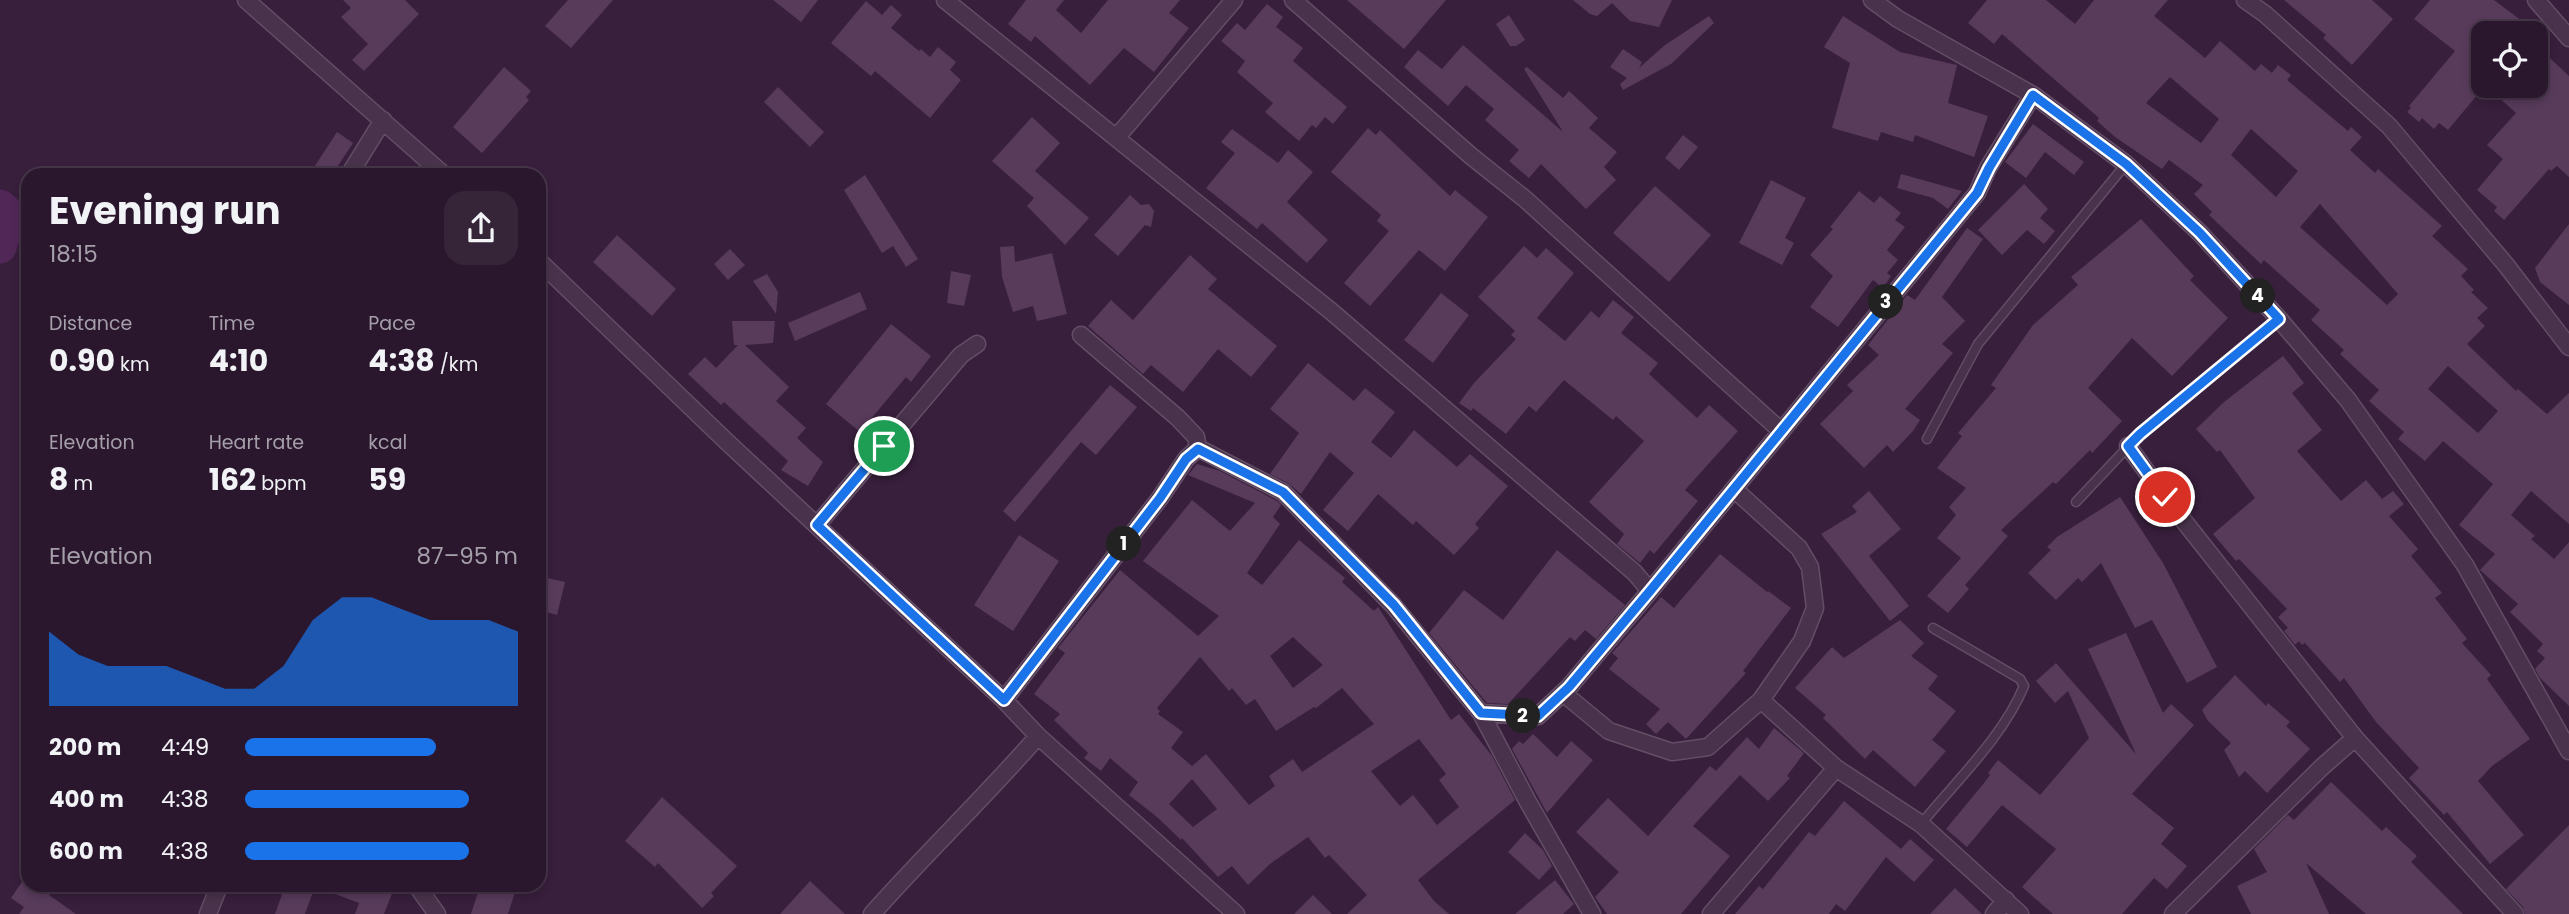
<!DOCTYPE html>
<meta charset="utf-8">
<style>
body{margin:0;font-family:Poppins,sans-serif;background:#362439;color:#f1f3f6;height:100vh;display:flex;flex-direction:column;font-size:26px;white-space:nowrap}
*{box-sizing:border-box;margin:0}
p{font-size:23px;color:#a59faa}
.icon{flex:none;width:38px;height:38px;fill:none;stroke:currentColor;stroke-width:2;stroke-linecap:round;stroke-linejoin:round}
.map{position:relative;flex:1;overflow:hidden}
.panel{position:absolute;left:21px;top:168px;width:525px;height:724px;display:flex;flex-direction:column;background:#2a172d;border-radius:21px;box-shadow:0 4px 10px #0003,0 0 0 2px #463649}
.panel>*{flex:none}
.fabs{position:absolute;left:2471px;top:21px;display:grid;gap:14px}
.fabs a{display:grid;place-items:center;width:77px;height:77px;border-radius:14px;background:#2a172d;box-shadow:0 4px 10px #0003,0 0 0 2px #463649;font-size:35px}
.pin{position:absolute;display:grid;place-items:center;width:60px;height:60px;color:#fff;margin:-30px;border:4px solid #fff;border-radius:50%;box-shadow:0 2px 7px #0007}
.km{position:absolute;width:35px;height:35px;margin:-18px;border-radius:50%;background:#222;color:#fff;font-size:19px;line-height:35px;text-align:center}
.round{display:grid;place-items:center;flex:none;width:74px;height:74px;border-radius:21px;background:#362439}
.summary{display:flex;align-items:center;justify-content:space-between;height:119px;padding:0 28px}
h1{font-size:38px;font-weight:700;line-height:52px}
.figures{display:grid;grid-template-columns:repeat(3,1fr);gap:10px;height:119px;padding:7px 28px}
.figures div{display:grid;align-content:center}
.figures b{font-size:30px;font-weight:700}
.figures small{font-size:19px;font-weight:400}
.figures p{font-size:19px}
.chart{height:196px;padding:14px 28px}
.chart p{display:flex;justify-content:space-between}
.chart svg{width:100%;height:126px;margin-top:7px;fill:#1a73e8;opacity:.7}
ul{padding:0 28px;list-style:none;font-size:23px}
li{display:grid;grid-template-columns:112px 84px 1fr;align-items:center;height:52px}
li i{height:18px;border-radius:9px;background:#1a73e8}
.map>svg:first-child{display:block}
</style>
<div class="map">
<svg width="2569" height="914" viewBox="0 0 2569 914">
<rect width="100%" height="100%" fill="#381f3c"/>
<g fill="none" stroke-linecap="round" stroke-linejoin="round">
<path stroke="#512757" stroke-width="33" d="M 0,206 L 10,215 L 0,247"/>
</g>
<path fill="#583b5b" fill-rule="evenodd" d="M 343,0 L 405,0 L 419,14 L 364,71 L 352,60 L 368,44 L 341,17 L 351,8 Z
M 568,0 L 613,0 L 571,48 L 545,26 Z
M 773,0 L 818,0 L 801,22 Z
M 1026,0 L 1064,0 L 1056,10 L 1081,33 L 1108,0 L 1180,0 L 1169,13 L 1189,28 L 1154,72 L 1124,48 L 1090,85 L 1035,36 L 1031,42 L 1008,24 Z
M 1347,0 L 1446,0 L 1404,49 Z
M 1573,0 L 1672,0 L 1659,27 L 1630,21 L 1612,3 L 1597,16 L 1590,14 Z
M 1987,0 L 2046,0 L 2075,24 L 2094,0 L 2168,0 L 2154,16 L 2205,58 L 2220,41 L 2255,71 L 2261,64 L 2272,73 L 2278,65 L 2291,75 L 2287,80 L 2348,131 L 2351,127 L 2362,137 L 2350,150 L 2375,173 L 2378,169 L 2442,226 L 2432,236 L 2468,269 L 2461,276 L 2474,290 L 2471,292 L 2488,308 L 2477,318 L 2485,326 L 2467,344 L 2516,391 L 2518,389 L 2547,414 L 2569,393 L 2569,524 L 2531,491 L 2511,515 L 2535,536 L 2531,539 L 2554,559 L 2569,542 L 2569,706 L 2540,678 L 2535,669 L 2545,658 L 2537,651 L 2543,644 L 2510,612 L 2518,604 L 2480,570 L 2495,554 L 2459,525 L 2493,484 L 2443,441 L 2425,461 L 2398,439 L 2404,432 L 2369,401 L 2379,390 L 2340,354 L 2344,350 L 2311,320 L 2320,310 L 2264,260 L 2261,264 L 2209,215 L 2212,212 L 2194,194 L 2203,185 L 2169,160 L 2162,169 L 2115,137 L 2097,121 L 2099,118 L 2002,34 L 1994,44 L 1968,23 ZM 2170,77 L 2219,119 L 2201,143 L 2146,103 ZM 2251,129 L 2298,171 L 2276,197 L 2231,155 ZM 2320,204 L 2398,294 L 2387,305 L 2300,227 ZM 2448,366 L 2498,411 L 2478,433 L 2428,389 Z
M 2284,0 L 2372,0 L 2393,19 L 2352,65 L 2323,38 L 2326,35 Z
M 2430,0 L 2494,0 L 2538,33 L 2483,33 L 2483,88 L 2448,130 L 2439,123 L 2434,129 L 2422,118 L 2419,122 L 2407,112 L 2411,108 L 2409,106 L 2455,51 L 2414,19 Z
M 866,1 L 882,15 L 891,5 L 902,15 L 891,28 L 919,51 L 921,49 L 930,57 L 938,47 L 956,62 L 950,70 L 961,80 L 930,118 L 875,71 L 871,76 L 831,43 Z
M 1267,4 L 1283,17 L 1276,27 L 1303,48 L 1293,61 L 1347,107 L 1333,124 L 1325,117 L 1316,128 L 1312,125 L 1299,141 L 1265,112 L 1273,103 L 1237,72 L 1245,61 L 1221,41 L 1237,23 L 1245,30 Z
M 1509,15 L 1525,40 L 1516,46 L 1510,46 L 1496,24 Z
M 1709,16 L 1714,23 L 1671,64 L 1623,90 L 1620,84 L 1627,78 L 1610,67 L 1623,49 L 1642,62 L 1639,68 L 1665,45 Z
M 1843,16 L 1900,52 L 1957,65 L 1948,103 L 1988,116 L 1974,157 L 1915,135 L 1913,142 L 1881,132 L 1878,141 L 1832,128 L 1850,63 L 1824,47 Z
M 1463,45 L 1563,132 L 1524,69 L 1527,67 L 1563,98 L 1569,91 L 1598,118 L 1589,128 L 1617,152 L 1604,167 L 1616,180 L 1586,209 L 1541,164 L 1529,178 L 1509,161 L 1519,150 L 1485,120 L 1494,109 L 1466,85 L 1448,106 L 1404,67 L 1418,50 L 1442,69 Z
M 2536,45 L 2569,76 L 2569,177 L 2557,166 L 2551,171 L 2549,169 L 2504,220 L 2494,211 L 2497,207 L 2477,190 L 2503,159 L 2487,145 L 2516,113 L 2486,86 L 2536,86 Z
M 504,67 L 531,91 L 526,97 L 529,100 L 482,153 L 453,127 Z
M 778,87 L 824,132 L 810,147 L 764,102 Z
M 1032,117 L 1060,143 L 1035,171 L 1089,218 L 1065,245 L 1027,206 L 1034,198 L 992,161 Z
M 2033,124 L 2084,162 L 2074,175 L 2045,152 L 2026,178 L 2005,162 Z
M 1368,128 L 1376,135 L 1380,130 L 1450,196 L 1455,190 L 1488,217 L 1445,271 L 1419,250 L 1370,306 L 1344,283 L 1389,231 L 1377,221 L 1381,215 L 1331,172 Z
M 1232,129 L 1278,163 L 1288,150 L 1313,172 L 1287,202 L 1328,240 L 1307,263 L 1262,223 L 1257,229 L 1206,188 L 1235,153 L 1221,142 Z
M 337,132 L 353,143 L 332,175 L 309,175 Z
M 1683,135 L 1698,147 L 1679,170 L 1665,158 Z
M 1901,174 L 1962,191 L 1948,209 L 1933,198 L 1897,188 Z
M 865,175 L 918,259 L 906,267 L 893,246 L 882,253 L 844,190 Z
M 1771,180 L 1806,198 L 1785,238 L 1794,243 L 1782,265 L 1739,243 Z
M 2024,184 L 2048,209 L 2040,218 L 2055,231 L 2044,244 L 2027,230 L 2002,255 L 1978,230 Z
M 1655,186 L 1711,235 L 1669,282 L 1613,233 Z
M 1859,191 L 1874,203 L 1880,196 L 1901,213 L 1895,220 L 1905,227 L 1887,250 L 1898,260 L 1887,273 L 1891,276 L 1883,288 L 1873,280 L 1838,327 L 1810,307 L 1833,276 L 1810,255 L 1833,229 L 1830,227 Z
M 1130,195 L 1141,205 L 1149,204 L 1154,211 L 1151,227 L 1145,225 L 1118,256 L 1094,235 Z
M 2141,219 L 2194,276 L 2190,280 L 2228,318 L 2172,376 L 2132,338 L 2088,388 L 2122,421 L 2092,453 L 2090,450 L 2056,484 L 2053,482 L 2001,530 L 2008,536 L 1965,585 L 1969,589 L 1948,613 L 1927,596 L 1961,558 L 1937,538 L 1956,515 L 1949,507 L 1966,488 L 1937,468 L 1962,436 L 1958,433 L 1996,388 L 1991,385 L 2033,325 L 2078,285 L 2071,277 Z
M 2569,224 L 2569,305 L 2540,282 L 2535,268 Z
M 1967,228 L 1983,239 L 1942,297 L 1965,321 L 1942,344 L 1953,353 L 1905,409 L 1920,420 L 1913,431 L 1893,452 L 1887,445 L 1864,468 L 1820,424 L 1853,391 L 1847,385 L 1879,355 L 1868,345 L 1907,295 L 1915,300 Z
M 617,235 L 676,289 L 652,316 L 593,262 Z
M 1014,246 L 1015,262 L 1052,253 L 1067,314 L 1037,321 L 1033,306 L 1013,312 L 1002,277 L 1000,247 Z
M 1524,246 L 1537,258 L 1546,248 L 1574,273 L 1537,318 L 1565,341 L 1591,311 L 1599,318 L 1613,300 L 1634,317 L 1621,333 L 1658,363 L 1649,374 L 1697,418 L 1709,405 L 1738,431 L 1685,490 L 1698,501 L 1654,554 L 1650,550 L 1640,563 L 1617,544 L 1624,534 L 1589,502 L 1644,441 L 1616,416 L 1613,420 L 1564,380 L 1536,412 L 1529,406 L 1506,434 L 1473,408 L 1471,411 L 1459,403 L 1474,383 L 1516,339 L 1511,335 L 1515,331 L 1478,297 Z
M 730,249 L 745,265 L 728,280 L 714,264 Z
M 1190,255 L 1217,279 L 1208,289 L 1277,346 L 1251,377 L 1218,349 L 1183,392 L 1151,365 L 1143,374 L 1088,326 L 1111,300 L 1133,320 Z
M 951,271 L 971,275 L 964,306 L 947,303 Z
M 767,274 L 778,292 L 776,314 L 753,281 Z
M 860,292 L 867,309 L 795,341 L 788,323 Z
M 1441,293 L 1469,315 L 1433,363 L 1404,340 Z
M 732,321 L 775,321 L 773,343 L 745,345 L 789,387 L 776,401 L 806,428 L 797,438 L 823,462 L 808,486 L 781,470 L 788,461 L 724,402 L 721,405 L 688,374 L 705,357 L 716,368 L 738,345 L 734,345 Z
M 891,324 L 931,356 L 911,382 L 906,377 L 860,432 L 826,404 Z
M 2283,356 L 2304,383 L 2292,393 L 2322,430 L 2297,451 L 2341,501 L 2366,480 L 2382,499 L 2393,491 L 2404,504 L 2389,516 L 2418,549 L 2411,556 L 2442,593 L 2435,598 L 2467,639 L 2462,643 L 2491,675 L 2487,679 L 2530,739 L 2492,766 L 2478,781 L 2524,835 L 2490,864 L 2447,812 L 2444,815 L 2409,778 L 2419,768 L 2376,722 L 2344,678 L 2340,682 L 2305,643 L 2302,645 L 2299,641 L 2295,645 L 2284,631 L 2288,628 L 2278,617 L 2287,609 L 2239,559 L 2236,561 L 2213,534 L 2255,498 L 2220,450 L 2217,452 L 2196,429 L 2224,402 Z
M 1308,363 L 1354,401 L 1365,388 L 1395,412 L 1371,442 L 1391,458 L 1414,430 L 1457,467 L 1470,454 L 1508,486 L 1475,524 L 1479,528 L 1454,555 L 1416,521 L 1413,525 L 1378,494 L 1348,531 L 1323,510 L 1354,473 L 1330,452 L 1301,494 L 1288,483 L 1270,474 L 1299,433 L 1270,409 Z
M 1110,385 L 1137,407 L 1096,455 L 1081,442 L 1015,522 L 1003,511 Z
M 1197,464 L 1220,471 L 1277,501 L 1281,505 L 1273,517 L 1280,524 L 1247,573 L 1262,585 L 1299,540 L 1345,578 L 1342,582 L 1374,611 L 1378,607 L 1451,720 L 1459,714 L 1492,756 L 1515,800 L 1418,880 L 1434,901 L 1449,914 L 1347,914 L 1367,895 L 1329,855 L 1325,858 L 1308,837 L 1270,864 L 1248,885 L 1232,866 L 1218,877 L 1182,838 L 1181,840 L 1157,817 L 1129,795 L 1138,782 L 1110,758 L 1101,771 L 1084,758 L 1088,753 L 1054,720 L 1060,714 L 1034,694 L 1065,653 L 1058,648 L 1120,570 L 1198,636 L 1219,616 L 1143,561 L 1192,500 L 1230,531 L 1255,503 L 1188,475 ZM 1293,637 L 1323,665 L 1293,688 L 1270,656 ZM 1200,657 L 1229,691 L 1232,688 L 1246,705 L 1255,699 L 1276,731 L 1314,707 L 1316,708 L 1342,688 L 1374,724 L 1302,772 L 1293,759 L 1269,776 L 1275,786 L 1249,805 L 1206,754 L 1192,766 L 1171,748 L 1183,732 L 1158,714 L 1160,711 L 1157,708 ZM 1419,739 L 1446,774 L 1439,780 L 1459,807 L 1437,825 L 1413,795 L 1400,806 L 1371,771 ZM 1192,779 L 1217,809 L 1193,827 L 1169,804 Z
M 1869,491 L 1901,529 L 1869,556 L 1909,606 L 1890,621 L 1821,534 L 1857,512 L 1852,506 Z
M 2120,497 L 2163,563 L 2217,667 L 2187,683 L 2152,620 L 2135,628 L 2101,563 L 2082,582 L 2078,578 L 2056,600 L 2028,573 L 2051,550 L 2047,547 L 2057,537 Z
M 1019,535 L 1059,561 L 1013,631 L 974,605 Z
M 1557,550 L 1625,605 L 1596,639 L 1585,630 L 1575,641 L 1570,637 L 1508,704 L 1487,703 L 1429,633 L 1464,590 L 1503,620 Z
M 1720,554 L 1767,592 L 1768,591 L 1791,608 L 1743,671 L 1746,673 L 1686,739 L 1668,722 L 1656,734 L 1646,724 L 1660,709 L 1609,669 L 1618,658 L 1612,653 L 1661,597 L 1674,608 Z
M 539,576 L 565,582 L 557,615 L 539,610 Z
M 1900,620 L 1924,643 L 1911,656 L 1938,676 L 1928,689 L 1956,711 L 1932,740 L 1946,751 L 1915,787 L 1873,750 L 1865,759 L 1823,718 L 1826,715 L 1795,688 L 1832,647 L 1844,658 Z
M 2126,633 L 2163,713 L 2171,704 L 2194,725 L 2132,794 L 2174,828 L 2161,844 L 2187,866 L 2167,889 L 2154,878 L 2122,914 L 2053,914 L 2022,887 L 2056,849 L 2002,805 L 1967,847 L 1946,829 L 1984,783 L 1990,775 L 1988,773 L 1998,760 L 2040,795 L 2089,738 L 2068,691 L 2055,703 L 2036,681 L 2056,663 L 2136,754 L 2088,649 Z
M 2235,675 L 2266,706 L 2268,703 L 2290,722 L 2286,726 L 2310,749 L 2267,793 L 2245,771 L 2239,777 L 2224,750 L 2231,743 L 2208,721 L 2202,710 Z
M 1774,728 L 1804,753 L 1787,776 L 1790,778 L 1768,801 L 1740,775 L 1693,826 L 1730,856 L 1681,914 L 1607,914 L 1595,897 L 1619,872 L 1576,832 L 1608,798 L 1648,836 L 1710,766 L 1716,771 L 1747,737 L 1759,749 Z
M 1533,734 L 1557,757 L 1571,741 L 1593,760 L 1547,813 L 1512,749 L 1519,741 L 1523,744 Z
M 2331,782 L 2382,831 L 2386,827 L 2417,856 L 2411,862 L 2463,914 L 2366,914 L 2306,863 L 2329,914 L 2251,914 L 2237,886 L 2267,872 L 2254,849 L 2288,815 L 2294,820 Z
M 662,797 L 737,866 L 711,893 L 714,896 L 702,908 L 658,863 L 655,867 L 625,841 Z
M 1844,801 L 1901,849 L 1910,839 L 1934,860 L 1914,882 L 1886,857 L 1845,911 L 1836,904 L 1829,914 L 1735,914 L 1759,886 L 1763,889 L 1809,832 L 1815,836 Z
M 2569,825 L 2569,914 L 2525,914 L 2523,907 L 2506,889 Z
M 1525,833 L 1543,850 L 1552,866 L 1539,880 L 1508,852 Z
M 24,879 L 28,881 L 28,886 L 56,886 L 49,895 L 76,914 L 19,914 L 24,907 L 11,898 Z
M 1555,880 L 1574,904 L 1563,914 L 1515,914 Z
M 810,881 L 845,914 L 780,914 Z
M 285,886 L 315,886 L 305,914 L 275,914 Z
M 317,886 L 395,886 L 384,914 L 355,914 L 359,903 L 317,887 Z
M 480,886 L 517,886 L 508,914 L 471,914 Z
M 1955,888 L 1982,914 L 1930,914 Z
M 1313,895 L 1332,914 L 1294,914 Z"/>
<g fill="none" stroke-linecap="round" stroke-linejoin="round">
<g stroke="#634e66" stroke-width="11">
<path id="service" d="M 1927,439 L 1978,344 L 2126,164
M 2076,502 L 2140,434 L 2279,319
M 1921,824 C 1956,781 2003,737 2024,686 L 2020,679 L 1933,628"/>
</g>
<g stroke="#634e66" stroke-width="19">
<path id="minor" d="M 246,0 L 444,175
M 945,0 L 1332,312 L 1635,573 L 1650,591 L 1569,687 L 1538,716 L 1481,713
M 1293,0 L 1471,156 L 1525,199 L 1780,430
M 1872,0 L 1898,19 L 2033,95 L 2126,164 L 2200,233 L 2279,319 L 2348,400 L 2465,565 L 2569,751
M 2245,0 L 2265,14 L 2389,126 L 2506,265 L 2569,347
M 2536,0 L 2569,38
M 1116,138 L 1234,0
M 349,175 L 383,120
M 539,261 L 726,441 L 1004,700 L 1038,736 L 1236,914
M 1081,335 L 1178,418 L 1196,437 L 1198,448 L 1283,492 L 1393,605 L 1481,713 L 1528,802 L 1592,914
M 2128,446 L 2165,497 L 2355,738 L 2515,914
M 817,525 L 961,355 L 977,344
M 1650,591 L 1977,193 L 1988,168 L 2033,95
M 1563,693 L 1609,731 L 1672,752 L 1708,747 L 1761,700 L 1802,641 L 1815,608 L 1810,567 L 1799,548 L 1734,489
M 1004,700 L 1160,498 L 1186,459 L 1198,448
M 1761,700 L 1836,768 L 1921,824 L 2020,914
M 417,886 L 437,914
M 208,914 L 219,886
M 872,914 C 926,853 985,797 1038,736
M 1711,914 L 1836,768
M 1994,914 L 2006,900
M 2173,914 L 2322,767 L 2355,738"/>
</g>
<use href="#service" stroke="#49334c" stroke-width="8"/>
<use href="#minor" stroke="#49334c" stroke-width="16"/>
</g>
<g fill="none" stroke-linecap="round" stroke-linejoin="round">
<g stroke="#fff" stroke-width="14">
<path id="route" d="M 884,446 L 817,525 L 1004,700 L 1160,498 L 1186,459 L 1198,449 L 1283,492 L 1394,605 L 1481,713 L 1538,716 L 1569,687 L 1650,591 L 1977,193 L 1989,168 L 2033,95 L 2126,164 L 2200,233 L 2279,319 L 2140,434 L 2128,446 L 2165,497"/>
</g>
<use href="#route" stroke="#1a73e8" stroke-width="9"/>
</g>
</svg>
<div class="fabs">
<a><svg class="icon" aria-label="locate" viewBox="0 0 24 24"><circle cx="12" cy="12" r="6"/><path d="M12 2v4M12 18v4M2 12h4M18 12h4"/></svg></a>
</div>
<div class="pin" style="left:884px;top:446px;background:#1e9e55"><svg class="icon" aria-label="arrive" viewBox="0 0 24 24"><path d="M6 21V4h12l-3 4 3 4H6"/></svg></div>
<div class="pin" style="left:2165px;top:497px;background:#d93025"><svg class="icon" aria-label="check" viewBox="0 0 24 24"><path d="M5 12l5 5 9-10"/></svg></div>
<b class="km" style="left:1124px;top:544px">1</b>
<b class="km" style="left:1523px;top:716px">2</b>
<b class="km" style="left:1886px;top:302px">3</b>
<b class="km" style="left:2258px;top:296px">4</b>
<section class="panel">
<div class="summary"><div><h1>Evening run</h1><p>18:15</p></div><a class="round"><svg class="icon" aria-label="share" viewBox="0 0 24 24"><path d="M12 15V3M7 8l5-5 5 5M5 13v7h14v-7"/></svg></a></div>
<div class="figures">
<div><p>Distance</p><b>0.90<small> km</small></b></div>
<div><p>Time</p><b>4:10</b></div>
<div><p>Pace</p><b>4:38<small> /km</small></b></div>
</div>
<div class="figures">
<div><p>Elevation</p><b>8<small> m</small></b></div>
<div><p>Heart rate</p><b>162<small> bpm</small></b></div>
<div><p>kcal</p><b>59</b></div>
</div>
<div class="chart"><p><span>Elevation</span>87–95 m</p>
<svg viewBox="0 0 160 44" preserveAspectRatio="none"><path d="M0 44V18L10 26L20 30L30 30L40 30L50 34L60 38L70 38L80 30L90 14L100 6L110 6L120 10L130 14L140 14L150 14L160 18V44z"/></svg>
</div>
<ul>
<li><b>200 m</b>4:49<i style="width:70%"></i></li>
<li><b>400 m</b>4:38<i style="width:82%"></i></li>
<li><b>600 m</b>4:38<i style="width:82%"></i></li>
</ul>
</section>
</div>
